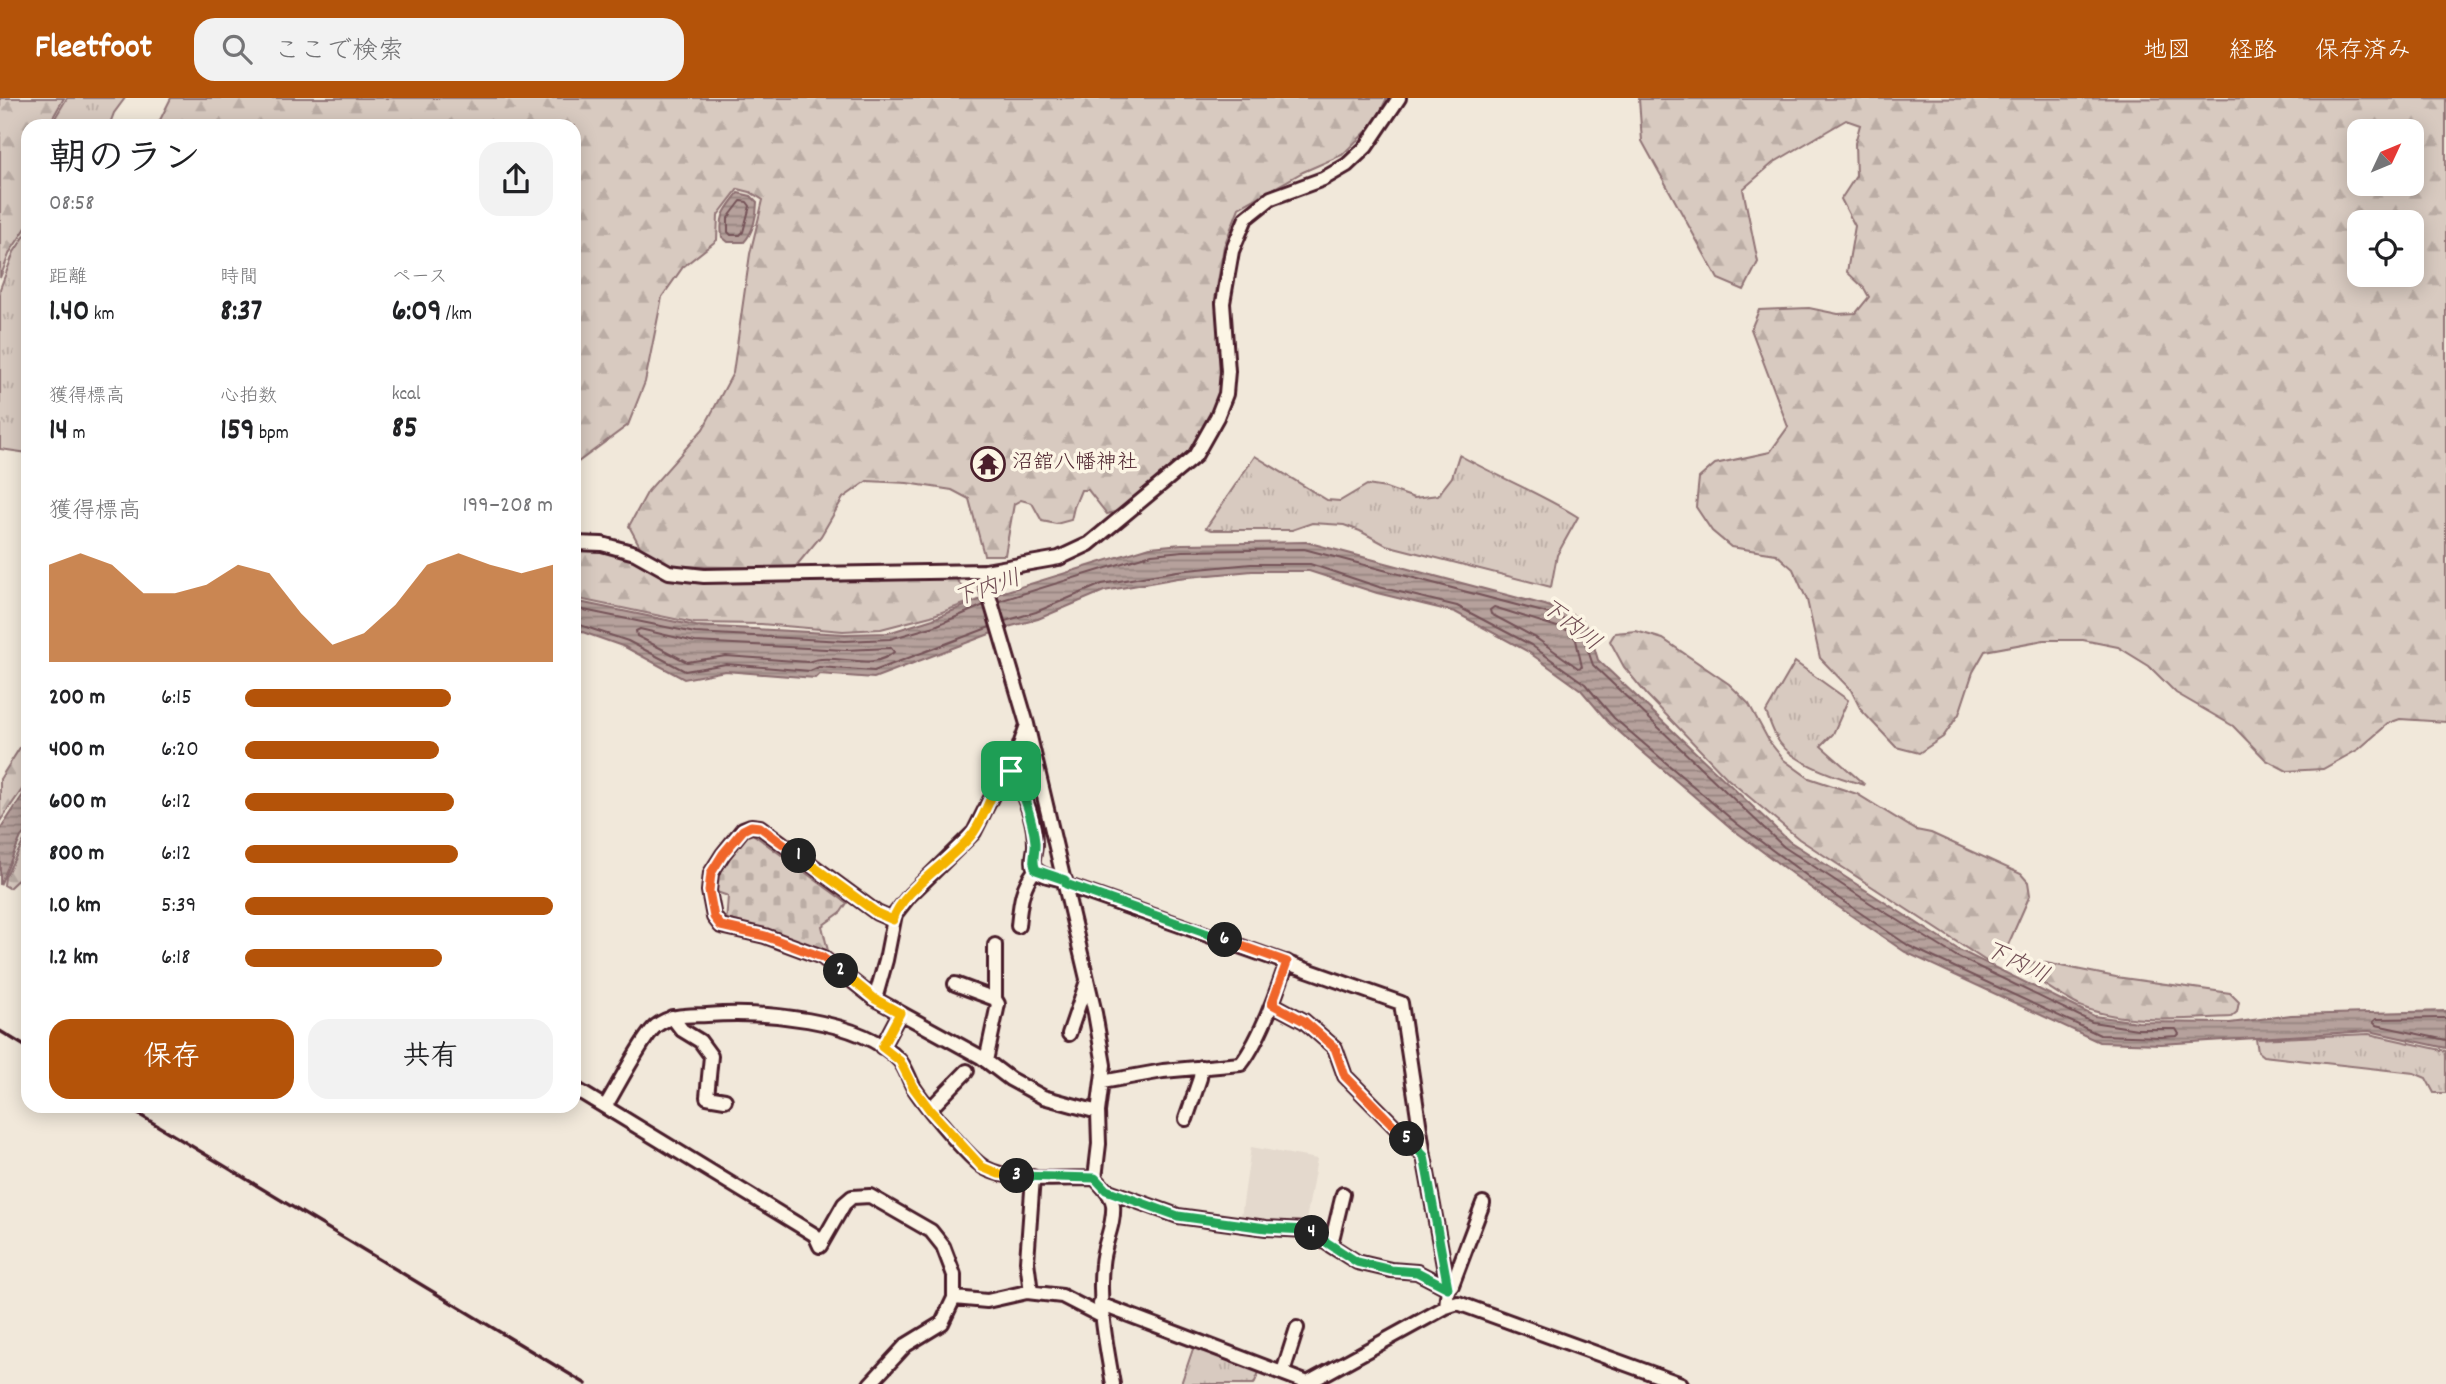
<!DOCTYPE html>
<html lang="ja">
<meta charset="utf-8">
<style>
body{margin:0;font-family:Dekko,"Klee One",sans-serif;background:#f2f2f2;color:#202124;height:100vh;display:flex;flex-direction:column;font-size:26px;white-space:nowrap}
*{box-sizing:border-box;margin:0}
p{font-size:23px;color:#757577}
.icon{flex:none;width:38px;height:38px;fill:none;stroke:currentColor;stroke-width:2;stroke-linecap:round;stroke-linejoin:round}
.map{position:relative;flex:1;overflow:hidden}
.details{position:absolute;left:21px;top:21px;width:560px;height:994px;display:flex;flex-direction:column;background:#fff;border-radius:21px;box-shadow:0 4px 18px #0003}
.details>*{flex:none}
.needle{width:46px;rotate:46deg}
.tools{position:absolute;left:2347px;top:21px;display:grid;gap:14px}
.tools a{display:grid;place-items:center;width:77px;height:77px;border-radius:14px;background:#fff;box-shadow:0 4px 18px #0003;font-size:35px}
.pin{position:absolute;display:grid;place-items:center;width:60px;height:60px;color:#fff;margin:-30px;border-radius:14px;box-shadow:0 4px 10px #0006}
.km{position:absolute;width:35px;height:35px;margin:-18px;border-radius:50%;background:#222;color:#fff;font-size:19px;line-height:35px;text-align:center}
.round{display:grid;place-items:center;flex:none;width:74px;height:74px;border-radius:21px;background:#f2f2f2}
.overview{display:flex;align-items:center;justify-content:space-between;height:119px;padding:0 28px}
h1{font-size:38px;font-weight:800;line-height:52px}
.metrics{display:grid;grid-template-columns:repeat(3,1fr);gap:10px;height:119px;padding:7px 28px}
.metrics div{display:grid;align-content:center}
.metrics b{font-size:30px;font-weight:800}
.metrics small{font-size:19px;font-weight:400}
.metrics p{font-size:19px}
.chart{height:196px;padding:14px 28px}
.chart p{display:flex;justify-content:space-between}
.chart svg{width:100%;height:126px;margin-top:7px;fill:#b45309;opacity:.7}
.primary-button{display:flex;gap:14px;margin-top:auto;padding:14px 28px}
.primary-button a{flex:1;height:80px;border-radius:21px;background:#b45309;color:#fff;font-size:28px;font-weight:800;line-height:80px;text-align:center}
.primary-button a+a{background:#f2f2f2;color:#202124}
ul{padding:0 28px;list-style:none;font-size:23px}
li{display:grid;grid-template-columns:112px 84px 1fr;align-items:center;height:52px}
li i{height:18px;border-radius:9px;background:#b45309}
header{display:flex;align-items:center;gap:42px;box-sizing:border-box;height:98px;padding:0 35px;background:#b45309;color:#fff}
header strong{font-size:33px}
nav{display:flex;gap:38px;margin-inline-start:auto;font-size:24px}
.search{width:490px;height:63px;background:#f2f2f2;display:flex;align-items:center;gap:18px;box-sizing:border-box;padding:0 24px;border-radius:21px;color:#757577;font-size:26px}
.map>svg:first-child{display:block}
</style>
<header>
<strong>Fleetfoot</strong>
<div class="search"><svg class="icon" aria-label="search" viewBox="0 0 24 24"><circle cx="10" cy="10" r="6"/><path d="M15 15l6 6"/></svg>ここで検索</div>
<nav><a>地図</a><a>経路</a><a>保存済み</a></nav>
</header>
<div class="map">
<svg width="2446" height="1286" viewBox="0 0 2446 1286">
<defs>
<pattern id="grass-tufts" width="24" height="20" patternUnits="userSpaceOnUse" patternTransform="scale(1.75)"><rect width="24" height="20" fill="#d8cac0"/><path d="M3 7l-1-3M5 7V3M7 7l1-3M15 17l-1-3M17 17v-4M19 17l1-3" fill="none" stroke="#bbada5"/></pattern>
<pattern id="forest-firs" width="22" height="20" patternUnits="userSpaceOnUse" patternTransform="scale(1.75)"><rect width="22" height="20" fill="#d8cac0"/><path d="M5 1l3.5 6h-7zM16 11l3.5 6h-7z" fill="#bbada5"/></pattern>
<pattern id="cemetery-stones" width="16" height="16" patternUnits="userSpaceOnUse" patternTransform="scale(1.75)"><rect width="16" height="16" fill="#d8cac0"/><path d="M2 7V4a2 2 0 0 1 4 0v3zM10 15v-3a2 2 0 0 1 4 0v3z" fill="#bbada5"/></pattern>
<pattern id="water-rules" width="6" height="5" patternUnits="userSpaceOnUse" patternTransform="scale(1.75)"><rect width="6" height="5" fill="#b6a19c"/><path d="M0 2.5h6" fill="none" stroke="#96837f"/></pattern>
</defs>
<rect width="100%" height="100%" fill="#f1e8da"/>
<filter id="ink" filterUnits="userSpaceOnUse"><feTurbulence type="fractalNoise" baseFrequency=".0143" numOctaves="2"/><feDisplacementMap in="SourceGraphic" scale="14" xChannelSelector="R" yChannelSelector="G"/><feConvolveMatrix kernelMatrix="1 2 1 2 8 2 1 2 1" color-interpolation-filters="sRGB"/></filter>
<g filter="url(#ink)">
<path fill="#e4d9cd" d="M 1251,1049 L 1317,1061 L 1305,1128 L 1254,1126 L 1254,1121 L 1241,1119 Z"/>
<path fill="url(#grass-tufts)" stroke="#917476" stroke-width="2" d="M 67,0 L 125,0 L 114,15 L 109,28 L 54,28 L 55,20 Z
M 28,133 L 28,355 L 0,351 L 0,191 L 14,154 Z
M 1459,357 C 1498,379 1540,395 1578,419 L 1557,457 L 1551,489 L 1386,447 L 1360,433 L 1344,427 L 1312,425 L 1292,432 L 1212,432 L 1206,430 L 1255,358 L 1327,402 L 1340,403 L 1367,387 L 1386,390 L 1414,400 L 1438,397 L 1452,379 Z
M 1795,564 L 1848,602 L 1833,636 L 1821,648 L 1865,687 C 1839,680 1797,667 1780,645 C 1774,637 1770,624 1766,614 Z
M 2369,936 L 2446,953 L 2446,995 L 2434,995 L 2426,980 L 2414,975 L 2263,958 L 2258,954 L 2256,941 Z
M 1194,1248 L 1260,1272 L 1254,1286 L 1181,1286 Z"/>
<path fill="url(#forest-firs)" stroke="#917476" stroke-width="2" fill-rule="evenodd" d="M 0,0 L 64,0 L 48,28 L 28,28 L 28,127 L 10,154 L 0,180 Z
M 171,0 L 1387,0 L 1374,26 L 1342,57 L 1303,74 L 1239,110 L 1224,148 L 1215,201 L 1222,267 L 1218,307 L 1199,344 L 1118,413 L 1107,416 L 1088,392 L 1081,392 L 1074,409 L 1071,422 L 1056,426 L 1042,423 L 1032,405 L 1021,402 L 1014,406 L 1005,457 L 984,457 L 969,401 L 952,392 L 907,385 L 867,383 L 843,400 L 821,438 L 796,468 L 788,470 L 669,468 L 643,454 L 629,428 L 648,393 L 703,331 L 733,275 L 750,156 L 763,102 L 750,94 L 738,91 L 718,117 L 717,142 L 683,169 L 662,199 L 645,284 L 628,327 L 574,367 L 574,28 L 157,28 Z
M 2446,0 L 2446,624 L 2400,621 L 2389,625 L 2359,651 L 2323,671 L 2287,673 L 2266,662 L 2233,628 L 2176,595 L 2149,568 L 2118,549 L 2083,542 L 2044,542 L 1985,553 L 1973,574 L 1959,616 L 1943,639 L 1919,655 L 1896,649 L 1861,612 L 1851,592 L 1820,560 L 1807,502 L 1793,471 L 1776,456 L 1731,449 L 1712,433 L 1696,409 L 1699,380 L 1715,366 L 1770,354 L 1788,329 L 1751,231 L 1759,212 L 1809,210 L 1838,216 L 1856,215 L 1869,199 L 1864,190 L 1847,174 L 1855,128 L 1841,101 L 1856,78 L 1855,45 L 1860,27 L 1846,22 L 1773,65 L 1743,91 L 1758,164 L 1744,192 L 1718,181 L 1642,43 L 1639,1 ZM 2359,33 L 2412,33 L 2412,86 L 2359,86 ZM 2359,124 L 2412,124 L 2412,177 L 2359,177 Z
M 574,449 C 612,450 635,460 668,478 L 953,477 L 969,498 L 967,505 L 931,518 L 881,531 L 843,533 L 761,526 L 694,525 L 574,500 Z
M 1636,533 L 1663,541 L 1729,586 L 1749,606 L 1769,643 L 1784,662 L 1809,680 L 1857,696 L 1916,732 L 1931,735 L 2021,776 L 2028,784 L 2030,797 L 2008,847 L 1993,863 L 1986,863 L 1799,741 L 1728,681 L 1647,597 L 1624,569 L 1610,543 L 1615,535 Z
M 28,637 L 28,683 L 0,723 L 0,681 Z
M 28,735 L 28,772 L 9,790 L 4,787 L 5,779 Z
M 2041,864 L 2116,879 L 2230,895 L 2239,904 L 2237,914 L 2231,919 C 2185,921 2123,927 2080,908 C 2063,900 2046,887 2029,877 L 2023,870 L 2027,865 Z"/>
<path fill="url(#cemetery-stones)" stroke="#917476" stroke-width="2" d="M 750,734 L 847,805 L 841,814 L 822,828 L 830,861 L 726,826 L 728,798 L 714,793 L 716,775 Z"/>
<path fill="url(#water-rules)" stroke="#8b6d6f" stroke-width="2" d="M 738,95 L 751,98 L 757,104 C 757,117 753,135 744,144 L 728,144 L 722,139 C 719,117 725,112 738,95 Z
M 1306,444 L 1545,507 L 1581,520 L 1590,535 L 1598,562 L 1789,743 L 1959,852 L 2094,918 L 2138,924 L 2230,925 L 2291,917 L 2446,913 L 2446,950 L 2369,933 L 2161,946 L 2099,944 L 1905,854 L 1818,795 L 1731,730 L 1609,625 L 1581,592 L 1527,553 L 1455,514 L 1377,495 L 1309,473 L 1252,473 L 1178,480 L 1104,493 L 1038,521 L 1008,529 L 874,580 L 819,576 L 815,580 L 725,573 L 684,581 L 625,549 L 574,531 L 574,503 L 696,528 L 845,536 L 888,535 L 933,521 L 981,501 L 1150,449 L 1182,446 Z
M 28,689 L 28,731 L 21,739 L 0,787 L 0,732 Z"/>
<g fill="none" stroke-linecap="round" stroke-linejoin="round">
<path stroke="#755358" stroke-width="2" d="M 741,103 L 747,104 L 750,108 L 743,134 L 740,137 L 731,137 L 728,134 L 728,120 Z
M 999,503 L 1152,456 L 1183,453 L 1304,451 L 1543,514 L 1576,526 L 1583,538 L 1593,567 L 1784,749 L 1870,805 L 1956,858 L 2092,924 L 2137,931 L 2176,931 L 2179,936 L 2177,938 L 2161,939 L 2100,937 L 1909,848 L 1822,789 L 1736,725 L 1614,620 L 1585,586 L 1531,547 L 1457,508 L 1379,489 L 1310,466 L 1251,466 L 1177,473 L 1102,486 L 1036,514 L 1005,523
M 1494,509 L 1570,533 L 1576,542 L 1582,569 L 1578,570 L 1536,540 L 1491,516 L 1490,512 Z
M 574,510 L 695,535 L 845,543 L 890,541 L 935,528 L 984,507
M 574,525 L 628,543 L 685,573 L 726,566 L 810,573 L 819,569 L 874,573 L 990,529
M 640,531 L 695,544 L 845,552 L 891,550 L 894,554 C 871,575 834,553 808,564 L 726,558 L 687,564 L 637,538 L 636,533 Z
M 2446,920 L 2376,921 L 2373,924 L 2376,927 L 2446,942"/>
<g stroke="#4a1f2b" stroke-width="18">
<path id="minor" d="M 574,445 L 602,446 L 635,455 L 669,474 L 704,478 L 985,473 L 1059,460 L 1089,446 L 1195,358 L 1217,319 L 1226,296 L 1228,273 L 1223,205 L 1232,153 L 1246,120 L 1271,100 L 1323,81 L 1347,67 L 1366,49 L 1399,0
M 985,473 L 985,484 L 1027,626 L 1095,915 L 1104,967 L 1098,1014 L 1099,1046 L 1095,1080
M 1011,673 C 1024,695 1035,721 1035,747 C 1035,754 1031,763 1034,769 C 1039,778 1056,780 1065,782
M 1066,787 L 1401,905 L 1424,1058 L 1448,1190 L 1446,1209
M 893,822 L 877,815 L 760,729 L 751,728 L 743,731 L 723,756 L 711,775 L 709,793 L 714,819 L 721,828 L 765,838 L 822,859 L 875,901 L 981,959 L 1010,981 L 1043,999 L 1098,1014
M 1018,828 C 1020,809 1021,787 1036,772
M 955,886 L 995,901 L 998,906 L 986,963
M 875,901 L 886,862 L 895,816 L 910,797 L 974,734 L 1001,680 L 1011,673 L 1027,627
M 995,901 L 995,847
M 1272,906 L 1304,923 L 1335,950 L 1345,978 L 1424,1058
M 672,919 L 682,932 L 700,943 L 711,958 L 707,999 L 725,1002
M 1069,936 L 1087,883
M 882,949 L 900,915
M 1102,984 L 1163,973 L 1241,966 C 1260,942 1277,894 1287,864
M 574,990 L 815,1137 L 820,1148
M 605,1009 C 615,993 644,937 656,928 C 671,916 689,918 707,917 C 760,913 860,920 899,962 C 906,969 909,982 914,990 C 926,1008 968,1060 985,1070 C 1012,1085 1063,1080 1095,1080 C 1102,1088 1112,1097 1113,1107 C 1115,1127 1103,1147 1102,1166 C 1098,1207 1106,1246 1113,1286
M 930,1011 L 967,973
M 1186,1021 L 1200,980 L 1201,969
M 1106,1092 L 1178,1118 L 1266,1130 L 1306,1132 L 1357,1164 L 1391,1172 L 1417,1174 L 1448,1190
M 1331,1146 L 1343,1096
M 820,1148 L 844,1106 L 852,1099 L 870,1098 L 931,1133 L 943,1148 L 954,1177 L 954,1200 L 942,1225 L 906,1247 L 870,1286
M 1448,1190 L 1452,1187 L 1483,1105
M 1031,1194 L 1027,1163 L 1033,1079
M 954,1200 L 987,1203 L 1027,1194 L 1062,1198 L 1101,1218
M 1100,1206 L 1308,1285
M 1283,1274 L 1297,1230
M 1306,1286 L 1446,1209 L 1458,1205 L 1681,1286"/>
</g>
<use href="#minor" stroke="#fcf5e5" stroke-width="12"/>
<path stroke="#4a1f2b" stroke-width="3.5" d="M 0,933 L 28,950
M 125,1008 L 586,1286"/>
</g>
</g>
<g fill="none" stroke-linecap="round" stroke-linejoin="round" filter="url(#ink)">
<g stroke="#fff" stroke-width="14">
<path id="split-1" d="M 799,758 L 877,815 L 893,822 C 901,792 956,760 974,734 C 988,714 991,687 1011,673"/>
</g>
<g stroke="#fff" stroke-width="14">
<path id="split-2" d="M 799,758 L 760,729 L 751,728 L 743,732 L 723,756 L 711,775 L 709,793 L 714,819 L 721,828 L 765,838 L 822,859 L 841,873"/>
</g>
<g stroke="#fff" stroke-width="14">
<path id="split-3" d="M 841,873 L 875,901 L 900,915 L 882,949 L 900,963 L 913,989 L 930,1012 L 982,1069 L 999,1076 L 1017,1078"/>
</g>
<g stroke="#fff" stroke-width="14">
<path id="split-4" d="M 1017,1078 L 1095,1080 L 1106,1092 L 1178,1118 L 1266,1130 L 1306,1132 L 1312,1135"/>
</g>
<g stroke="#fff" stroke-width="14">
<path id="split-5" d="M 1312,1135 L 1357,1164 L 1391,1172 L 1417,1174 L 1448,1190 L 1424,1058 L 1407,1041"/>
</g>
<g stroke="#fff" stroke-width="14">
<path id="split-6" d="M 1225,842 L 1287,864 L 1272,906 L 1304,923 L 1335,950 L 1345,978 L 1407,1041"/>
</g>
<g stroke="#fff" stroke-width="14">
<path id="split-7" d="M 1011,673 C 1024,695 1032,718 1035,744 C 1036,754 1031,763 1036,772 L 1065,782 L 1066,786 L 1225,842"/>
</g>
<use href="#split-1" stroke="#f5b400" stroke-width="9"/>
<use href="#split-2" stroke="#f0652b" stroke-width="9"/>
<use href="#split-3" stroke="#f5b400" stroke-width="9"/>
<use href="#split-4" stroke="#22a559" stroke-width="9"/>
<use href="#split-5" stroke="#22a559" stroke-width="9"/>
<use href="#split-6" stroke="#f0652b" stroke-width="9"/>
<use href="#split-7" stroke="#22a559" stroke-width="9"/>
</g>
<defs>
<g id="temple-ring" transform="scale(1.75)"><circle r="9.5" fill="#fcf5e5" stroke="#4a1f2b" stroke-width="1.5"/><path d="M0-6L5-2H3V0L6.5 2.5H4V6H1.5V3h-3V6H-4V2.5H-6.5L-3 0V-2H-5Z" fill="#4a1f2b"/></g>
</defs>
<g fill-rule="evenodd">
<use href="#temple-ring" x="988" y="366"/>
</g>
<g text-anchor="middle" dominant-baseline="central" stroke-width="7" stroke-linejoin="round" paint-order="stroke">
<g font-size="21" fill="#4a1f2b" stroke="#fcf5e5" text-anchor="start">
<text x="1012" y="366">沼舘八幡神社</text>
</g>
<g font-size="23" font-style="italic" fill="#704c53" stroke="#fcf5e5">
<text transform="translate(988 492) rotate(-19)">下内川</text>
<text transform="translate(1570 528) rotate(38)">下内川</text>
<text transform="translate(2016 866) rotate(26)">下内川</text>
</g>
</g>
</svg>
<div class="tools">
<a><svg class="needle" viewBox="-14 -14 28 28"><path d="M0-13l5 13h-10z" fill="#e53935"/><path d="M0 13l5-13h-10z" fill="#757577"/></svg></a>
<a><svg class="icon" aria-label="locate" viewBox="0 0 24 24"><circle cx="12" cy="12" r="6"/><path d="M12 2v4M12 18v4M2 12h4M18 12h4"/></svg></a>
</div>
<div class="pin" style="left:1011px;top:673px;background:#1e9e55"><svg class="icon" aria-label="arrive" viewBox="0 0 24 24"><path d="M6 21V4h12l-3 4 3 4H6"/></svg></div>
<b class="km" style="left:799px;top:758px">1</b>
<b class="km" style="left:841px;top:873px">2</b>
<b class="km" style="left:1017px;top:1078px">3</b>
<b class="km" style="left:1312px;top:1135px">4</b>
<b class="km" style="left:1407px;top:1041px">5</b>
<b class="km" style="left:1225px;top:842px">6</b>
<section class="details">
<div class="overview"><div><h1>朝のラン</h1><p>08:58</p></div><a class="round"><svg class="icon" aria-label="share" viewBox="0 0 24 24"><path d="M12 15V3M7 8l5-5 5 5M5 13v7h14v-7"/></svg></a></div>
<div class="metrics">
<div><p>距離</p><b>1.40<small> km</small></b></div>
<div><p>時間</p><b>8:37</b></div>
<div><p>ペース</p><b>6:09<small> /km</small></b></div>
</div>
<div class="metrics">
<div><p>獲得標高</p><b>14<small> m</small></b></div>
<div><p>心拍数</p><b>159<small> bpm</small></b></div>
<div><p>kcal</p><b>85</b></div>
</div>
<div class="chart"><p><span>獲得標高</span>199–208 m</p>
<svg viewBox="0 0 160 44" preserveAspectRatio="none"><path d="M0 44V10L10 6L20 10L30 20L40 20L50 17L60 10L70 13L80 27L90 38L100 34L110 24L120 10L130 6L140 10L150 13L160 10V44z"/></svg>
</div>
<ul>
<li><b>200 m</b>6:15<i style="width:67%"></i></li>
<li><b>400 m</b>6:20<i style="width:63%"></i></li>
<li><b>600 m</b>6:12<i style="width:68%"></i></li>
<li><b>800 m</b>6:12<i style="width:69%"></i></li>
<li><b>1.0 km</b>5:39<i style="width:100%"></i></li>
<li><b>1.2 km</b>6:18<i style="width:64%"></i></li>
</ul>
<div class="primary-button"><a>保存</a><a>共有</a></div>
</section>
</div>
